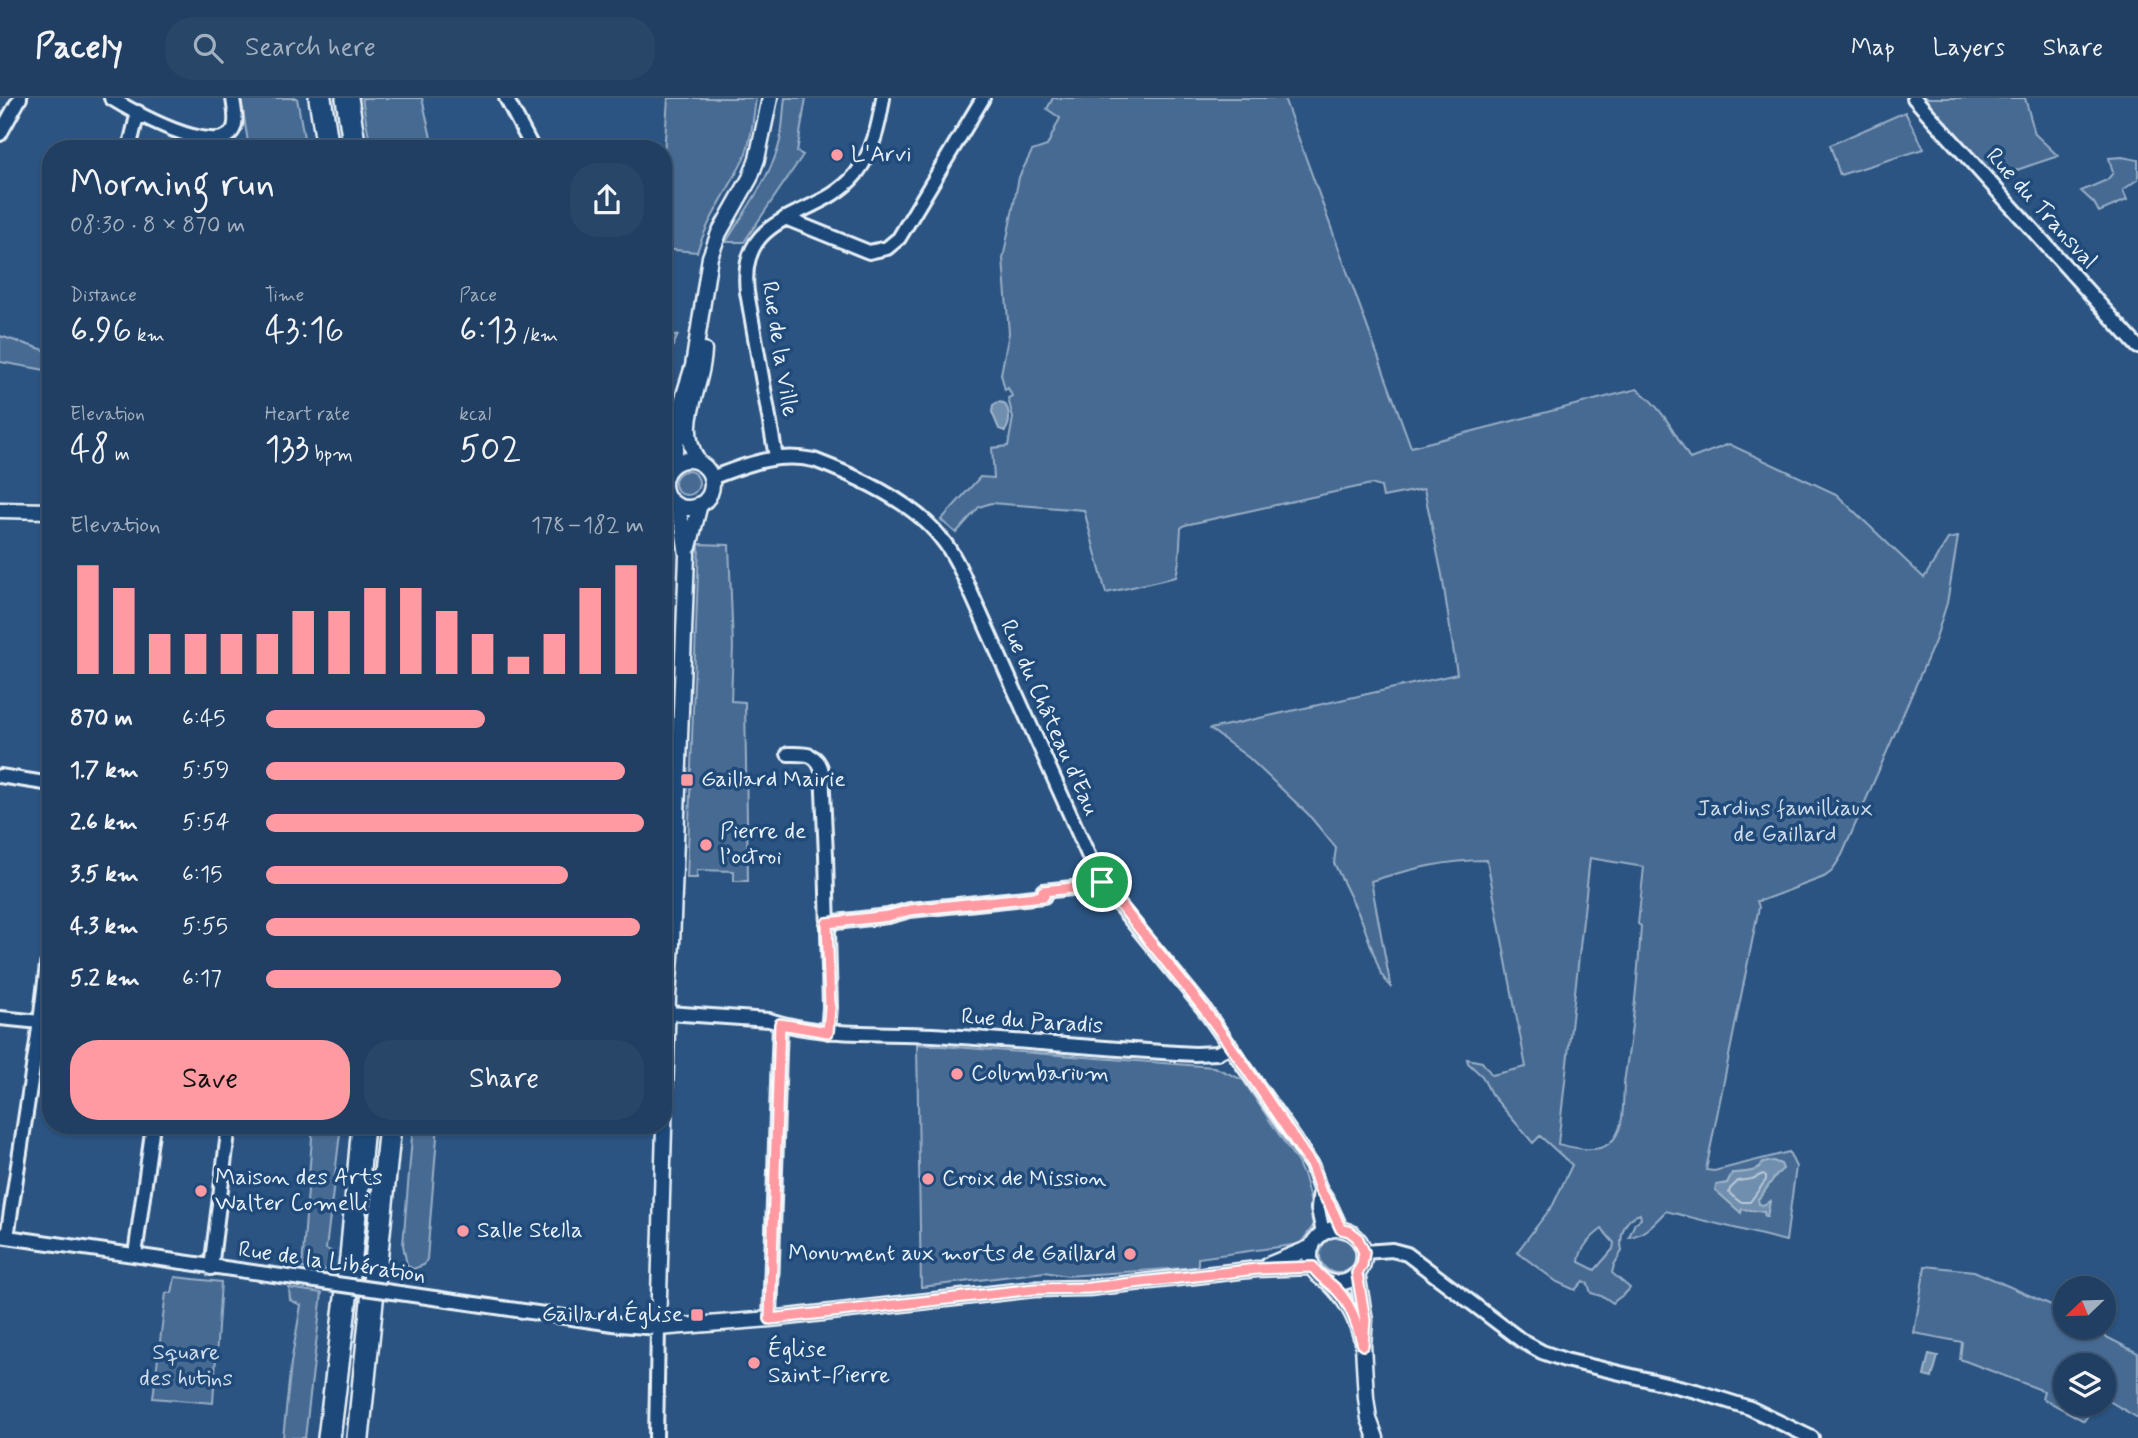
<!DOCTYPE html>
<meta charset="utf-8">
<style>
body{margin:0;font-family:Mynerve,sans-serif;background:#284668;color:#f1f3f6;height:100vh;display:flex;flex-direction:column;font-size:26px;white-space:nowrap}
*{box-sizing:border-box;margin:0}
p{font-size:23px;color:#a2afbe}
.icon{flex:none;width:38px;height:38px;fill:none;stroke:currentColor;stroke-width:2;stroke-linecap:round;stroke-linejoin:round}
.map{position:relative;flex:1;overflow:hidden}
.drawer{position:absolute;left:42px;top:42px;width:630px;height:994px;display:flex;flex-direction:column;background:#203f62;border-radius:28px;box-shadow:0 2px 5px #0004,0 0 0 2px #3d5877}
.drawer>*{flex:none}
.needle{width:46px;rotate:247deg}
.tools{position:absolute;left:2053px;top:1178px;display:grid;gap:14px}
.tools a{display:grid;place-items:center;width:63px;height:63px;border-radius:50%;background:#203f62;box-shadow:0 2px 5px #0004,0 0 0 2px #3d5877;font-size:35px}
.pin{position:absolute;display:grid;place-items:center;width:60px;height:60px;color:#fff;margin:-30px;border:4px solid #fff;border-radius:50%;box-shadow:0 2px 7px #0007}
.round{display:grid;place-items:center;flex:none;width:74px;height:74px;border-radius:28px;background:#284668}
.summary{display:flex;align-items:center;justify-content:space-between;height:119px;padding:0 28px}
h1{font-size:38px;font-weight:600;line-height:52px}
.stats{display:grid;grid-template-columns:repeat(3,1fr);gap:10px;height:119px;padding:7px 28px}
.stats div{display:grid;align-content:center}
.stats b{font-size:35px;font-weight:600}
.stats small{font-size:19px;font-weight:400}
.stats p{font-size:19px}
.chart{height:196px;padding:14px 28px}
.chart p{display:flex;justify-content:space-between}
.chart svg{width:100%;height:126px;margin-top:7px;stroke:#ff9aa2;stroke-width:6}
.button{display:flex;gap:14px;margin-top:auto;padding:14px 28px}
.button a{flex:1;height:80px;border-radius:28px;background:#ff9aa2;color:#111;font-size:28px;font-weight:600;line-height:80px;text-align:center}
.button a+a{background:#284668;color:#f1f3f6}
ul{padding:0 28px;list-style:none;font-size:23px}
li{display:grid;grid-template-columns:112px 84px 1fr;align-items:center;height:52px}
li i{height:18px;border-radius:9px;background:#ff9aa2}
header{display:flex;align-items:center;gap:42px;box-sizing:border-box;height:98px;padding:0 35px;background:#203f62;border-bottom:2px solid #3d5877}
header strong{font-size:33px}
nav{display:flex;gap:38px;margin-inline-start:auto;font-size:24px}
.search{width:490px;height:63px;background:#284668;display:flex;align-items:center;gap:18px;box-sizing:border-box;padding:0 24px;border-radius:28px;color:#a2afbe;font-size:26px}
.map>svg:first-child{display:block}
</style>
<header>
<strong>Pacely</strong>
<div class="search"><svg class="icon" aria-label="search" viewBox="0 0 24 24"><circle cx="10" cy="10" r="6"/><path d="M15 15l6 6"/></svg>Search here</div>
<nav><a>Map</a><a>Layers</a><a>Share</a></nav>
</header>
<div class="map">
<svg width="2138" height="1340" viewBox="0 0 2138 1340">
<rect width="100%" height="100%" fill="#2b5482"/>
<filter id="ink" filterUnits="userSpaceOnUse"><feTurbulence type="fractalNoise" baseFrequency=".0143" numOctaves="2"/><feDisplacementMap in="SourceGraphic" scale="14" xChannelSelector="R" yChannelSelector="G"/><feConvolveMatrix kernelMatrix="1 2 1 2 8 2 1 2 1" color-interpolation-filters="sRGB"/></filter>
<g filter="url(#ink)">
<path fill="#476b93" stroke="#98aec6" stroke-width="2" fill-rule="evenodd" d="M 241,0 L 297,0 L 306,51 L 249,51 Z
M 362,0 L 422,0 L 431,40 L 417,42 L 418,51 L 371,51 Z
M 668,0 L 756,0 C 753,20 752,41 744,60 C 729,92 708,120 697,154 L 663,151 L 663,69 Z
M 785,0 L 806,0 L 797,54 L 803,57 L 744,144 L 726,144 C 743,116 773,75 780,43 C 783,30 783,14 785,0 Z
M 1053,0 L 1284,0 L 1411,349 L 1637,291 C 1662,309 1675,335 1690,361 L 1729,346 L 1836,396 L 1924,480 L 1948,441 L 1958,439 L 1947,505 L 1935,543 L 1842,757 L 1831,774 L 1824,779 L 1763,802 L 1757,803 L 1759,809 L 1706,1072 L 1714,1073 L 1789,1054 L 1796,1069 L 1786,1143 L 1666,1113 C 1655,1124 1645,1137 1629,1139 L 1635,1125 L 1641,1121 L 1640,1116 C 1624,1120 1619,1138 1622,1153 L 1614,1167 L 1612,1175 L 1630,1190 C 1627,1196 1618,1199 1613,1205 L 1604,1199 L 1591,1195 L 1588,1186 L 1583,1183 L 1575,1192 L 1557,1184 L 1517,1154 L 1553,1107 L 1572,1067 L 1540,1038 L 1533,1045 L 1491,996 L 1482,978 L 1468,965 L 1467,961 L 1482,964 L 1492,977 L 1526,969 L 1487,762 C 1447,762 1410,771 1371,783 L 1391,890 L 1381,876 L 1362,823 L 1334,765 L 1336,750 L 1308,716 L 1249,660 L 1210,631 L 1457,576 L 1442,477 L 1424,391 L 1383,399 L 1381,389 L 1371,386 L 1185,427 L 1181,430 L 1179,463 L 1176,479 L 1106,495 L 1084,412 L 991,405 L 979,409 L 956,435 L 941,422 L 980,379 L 994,380 L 992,350 L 1008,348 L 1013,320 L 1008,300 L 1012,298 L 1008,290 L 1005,292 L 1001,276 L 1009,235 L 1003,161 L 1019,79 L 1032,53 L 1047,48 L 1060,20 L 1047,11 ZM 1590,760 L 1644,769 L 1638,826 L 1641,828 C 1638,878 1633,928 1625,978 C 1621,999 1628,1029 1610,1045 C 1596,1056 1574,1050 1558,1046 ZM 1602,1131 L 1614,1145 L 1613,1151 L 1595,1172 L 1579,1164 C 1580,1151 1591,1139 1602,1131 Z
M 1923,0 L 2025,0 L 2035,36 L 2058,58 L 1996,79 Z
M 1905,14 L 1924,51 L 1840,77 L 1830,47 Z
M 2122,59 L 2138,62 L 2138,81 L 2123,92 L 2127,102 L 2099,114 L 2094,105 L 2081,93 L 2107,82 L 2113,75 L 2109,60 Z
M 668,237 L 670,239 L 678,237 C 672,248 670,259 663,270 L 663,240 Z
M 0,238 L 51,254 L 51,273 L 0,264 Z
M675 385a12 12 0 1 1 24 0a12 12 0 1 1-24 0Z
M 699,446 L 729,447 L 733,548 L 731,603 L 745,604 L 748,783 L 734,783 L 734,773 L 697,772 L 697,780 L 687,780 Z
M 917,946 L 1214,969 L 1243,982 L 1298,1065 L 1304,1079 L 1315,1120 L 1313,1128 L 1300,1146 L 1198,1160 L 1198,1169 L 1067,1178 L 1045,1174 L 921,1189 Z
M 313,1027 L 341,1027 L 326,1151 L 333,1154 L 330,1172 L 302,1170 Z
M 413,1027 L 438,1027 L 427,1161 L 424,1167 L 413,1171 L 407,1167 L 403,1147 Z
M1320 1157a18 18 0 1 1 36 0a18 18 0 1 1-36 0Z
M 1925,1168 L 1974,1173 L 2065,1213 L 2065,1228 L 2087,1229 L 2138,1255 L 2138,1320 L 2104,1300 L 2104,1267 L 2065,1267 L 2062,1270 L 2065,1273 L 2065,1306 L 2096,1306 L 2084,1323 L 2042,1300 L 2044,1293 L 1960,1261 L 1962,1244 L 1914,1235 Z
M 175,1179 L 221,1184 L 213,1305 L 153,1300 L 166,1195 L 172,1195 Z
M 289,1190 L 322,1195 L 305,1340 L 283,1340 L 291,1265 L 301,1207 L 290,1202 Z"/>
<path fill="#708ead" stroke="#a0b6cb" stroke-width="2" d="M 998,304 L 1004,305 C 1010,312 1011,325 1005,333 L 999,331 L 992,314 L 993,307 Z
M 1773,1063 L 1781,1066 L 1783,1071 C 1773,1078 1767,1092 1758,1101 L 1759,1106 L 1763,1107 L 1770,1103 L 1767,1119 L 1765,1119 L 1764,1114 L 1742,1111 L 1741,1115 L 1715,1092 L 1716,1087 L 1727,1085 L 1732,1075 C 1743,1074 1755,1076 1763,1065 Z
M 1929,1256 L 1938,1258 L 1932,1280 L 1924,1278 Z"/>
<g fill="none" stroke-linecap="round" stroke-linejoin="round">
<path stroke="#b8c9da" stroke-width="2" d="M 1763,1076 L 1766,1078 L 1766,1082 L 1750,1104 L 1740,1104 L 1729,1095 L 1730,1091 L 1738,1083 L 1752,1081 Z"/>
<g stroke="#e8f1f8" stroke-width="18">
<path id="minor" d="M 111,0 C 131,13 217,61 233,32 C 238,23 234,10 233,0
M 506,0 L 533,51
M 1914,0 L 2138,249
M 0,36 L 20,0
M 129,51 L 138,14
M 785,120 L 869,154 L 887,150 L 899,140 L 983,0
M 776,359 L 747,194 C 737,111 818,123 856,76 C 873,54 879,27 883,0
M 711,380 C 746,367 775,354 814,362 C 856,378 914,405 941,440 C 955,457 963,477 972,497 L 1094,770 L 1114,801 L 1204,911 L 1296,1043 L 1312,1068 L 1320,1092 L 1330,1107 L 1341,1131
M 788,656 C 804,656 817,654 822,673 L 826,757 L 830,909 L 828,934
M 0,678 L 51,686
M 827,825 L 888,818 L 910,812 L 1044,798 L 1043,793 L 1082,789 L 1102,784
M 668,915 L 769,922 C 822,939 877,934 933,937 C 1020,943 1108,951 1195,956 L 1217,955 L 1231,948
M 0,920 L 40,924 L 7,1139
M 40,924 L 47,867
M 1320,1092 L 1318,1111 L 1323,1135
M 0,1138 L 288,1179
M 1364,1154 L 1392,1152 L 1407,1156 L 1522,1243 L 1542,1254 L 1565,1262 L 1696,1293 L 1750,1310 L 1812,1340
M 135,1157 L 153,1027
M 211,1170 L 229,1027
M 434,1200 L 620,1227 L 658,1230 L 656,1340
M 770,1221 L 780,926"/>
</g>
<g stroke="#e8f1f8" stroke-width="19">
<path id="tertiary" d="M664 386a24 24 0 1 1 48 0a24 24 0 1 1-48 0Z
M 699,365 C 674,325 703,293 704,252
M 671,369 L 676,349 L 679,313 L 693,268 L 710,159 L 719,135 L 750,80 L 757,61 L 770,0
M 676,407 L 683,429 L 687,457 L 672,846 L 668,898 L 658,1230 L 770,1221 L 1034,1191 L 1089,1190 L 1257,1171 L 1313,1169
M 0,412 L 51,413
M 689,449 L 700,406
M1310 1158a27 27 0 1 1 54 0a27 27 0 1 1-54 0Z
M 1268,1167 L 1312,1149
M 1357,1175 L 1365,1222 L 1363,1247 L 1366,1300 L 1369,1321 L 1376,1340
M 1327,1183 C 1345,1200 1354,1216 1361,1239"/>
</g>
<g stroke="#e8f1f8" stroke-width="26">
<path id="motorway" d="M 320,0 L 328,51
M 347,0 L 355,51
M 329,1340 L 351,1159 L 363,1027
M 358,1340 L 390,1027"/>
</g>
<use href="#minor" stroke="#1f4a7a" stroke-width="12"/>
<use href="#tertiary" stroke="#1f4a7a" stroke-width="14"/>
<use href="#motorway" stroke="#1f4a7a" stroke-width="21"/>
<g stroke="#e8f1f8" stroke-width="18" stroke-linecap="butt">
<path id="minor-bridge" d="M 288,1179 L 434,1200"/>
</g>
<use href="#minor-bridge" stroke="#1f4a7a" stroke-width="12"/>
</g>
</g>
<g fill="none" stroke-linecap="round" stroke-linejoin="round" filter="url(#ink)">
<g stroke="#fff" stroke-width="14">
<path id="route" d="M 1102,784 L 1204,911 L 1242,964 L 1312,1068 L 1320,1092 L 1330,1107 L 1341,1131 L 1349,1133 L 1357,1139 L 1364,1154 L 1362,1167 L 1357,1175 L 1365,1222 L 1363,1247 C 1357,1227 1352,1208 1337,1192 C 1329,1184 1319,1179 1313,1169 L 1257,1171 L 1089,1190 L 1034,1191 L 770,1221 L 780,926 L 828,934 L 830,909 L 827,825 L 888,818 L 910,812 L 1044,798 L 1043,793 L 1082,789 Z"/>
</g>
<use href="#route" stroke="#ff9aa2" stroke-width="9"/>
</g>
<g fill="#ff9aa2" stroke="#1f4a7a" stroke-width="2.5">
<circle cx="837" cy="57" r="7"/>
<rect x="680" y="675" width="14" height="14" rx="3.5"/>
<circle cx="706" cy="747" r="7"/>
<circle cx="957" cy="976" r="7"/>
<circle cx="928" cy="1081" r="7"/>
<circle cx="201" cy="1093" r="7"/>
<circle cx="463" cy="1133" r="7"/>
<circle cx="1130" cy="1156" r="7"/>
<rect x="690" y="1210" width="14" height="14" rx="3.5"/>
<circle cx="754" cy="1265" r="7"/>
</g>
<g text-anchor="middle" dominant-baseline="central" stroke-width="7" stroke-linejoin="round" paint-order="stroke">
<g font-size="23" fill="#e8f1f8" stroke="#1f4a7a" text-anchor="start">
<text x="851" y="57">L'Arvi</text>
<text x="701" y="682">Gaillard Mairie</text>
<text x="720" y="734">Pierre de<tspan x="720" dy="26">l’octroi</tspan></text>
<text x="971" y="976">Columbarium</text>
<text x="215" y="1080">Maison des Arts<tspan x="215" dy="26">Walter Comelli</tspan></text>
<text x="942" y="1081">Croix de Mission</text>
<text x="477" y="1133">Salle Stella</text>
<text x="1116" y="1156" text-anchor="end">Monument aux morts de Gaillard</text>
<text x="683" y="1217" text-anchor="end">Gaillard Église</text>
<text x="768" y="1252">Église<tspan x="768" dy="26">Saint-Pierre</tspan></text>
</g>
<g font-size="23" fill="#e8f1f8" stroke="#1f4a7a">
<text transform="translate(2041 111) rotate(48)">Rue du Transval</text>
<text transform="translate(779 251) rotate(81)">Rue de la Ville</text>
<text transform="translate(1049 620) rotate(66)">Rue du Château d'Eau</text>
<text transform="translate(1032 924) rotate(4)">Rue du Paradis</text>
<text transform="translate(332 1165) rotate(8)">Rue de la Libération</text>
</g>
<g font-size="23" fill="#d0dde9" stroke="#1f4a7a">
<text x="1785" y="711">Jardins familliaux<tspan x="1785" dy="26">de Gaillard</tspan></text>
<text x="186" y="1255">Square<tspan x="186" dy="26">des hutins</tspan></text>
</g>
</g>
</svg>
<div class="tools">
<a><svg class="needle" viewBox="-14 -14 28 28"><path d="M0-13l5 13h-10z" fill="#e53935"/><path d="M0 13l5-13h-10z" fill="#a2afbe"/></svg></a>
<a><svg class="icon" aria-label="layers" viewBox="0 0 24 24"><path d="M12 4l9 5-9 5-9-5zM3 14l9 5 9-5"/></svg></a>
</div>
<div class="pin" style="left:1102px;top:784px;background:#1e9e55"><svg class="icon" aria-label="arrive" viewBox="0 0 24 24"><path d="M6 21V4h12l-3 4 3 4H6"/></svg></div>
<section class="drawer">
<div class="summary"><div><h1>Morning run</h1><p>08:30 · 8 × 870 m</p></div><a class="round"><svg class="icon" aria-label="share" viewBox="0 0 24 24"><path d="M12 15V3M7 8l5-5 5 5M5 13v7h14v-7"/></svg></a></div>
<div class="stats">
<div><p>Distance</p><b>6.96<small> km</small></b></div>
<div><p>Time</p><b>43:16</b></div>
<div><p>Pace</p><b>6:13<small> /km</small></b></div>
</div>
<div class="stats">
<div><p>Elevation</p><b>48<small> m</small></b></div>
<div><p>Heart rate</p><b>133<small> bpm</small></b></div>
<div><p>kcal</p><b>502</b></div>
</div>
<div class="chart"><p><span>Elevation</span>178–182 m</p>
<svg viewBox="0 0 160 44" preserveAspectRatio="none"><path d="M5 44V6M15 44V14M25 44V30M35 44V30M45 44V30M55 44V30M65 44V22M75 44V22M85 44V14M95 44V14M105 44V22M115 44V30M125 44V38M135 44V30M145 44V14M155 44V6"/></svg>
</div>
<ul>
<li><b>870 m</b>6:45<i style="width:58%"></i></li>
<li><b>1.7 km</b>5:59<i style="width:95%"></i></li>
<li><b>2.6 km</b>5:54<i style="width:100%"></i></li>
<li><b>3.5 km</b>6:15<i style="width:80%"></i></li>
<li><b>4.3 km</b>5:55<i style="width:99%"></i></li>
<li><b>5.2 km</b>6:17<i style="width:78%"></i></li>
</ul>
<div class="button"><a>Save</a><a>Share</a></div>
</section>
</div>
